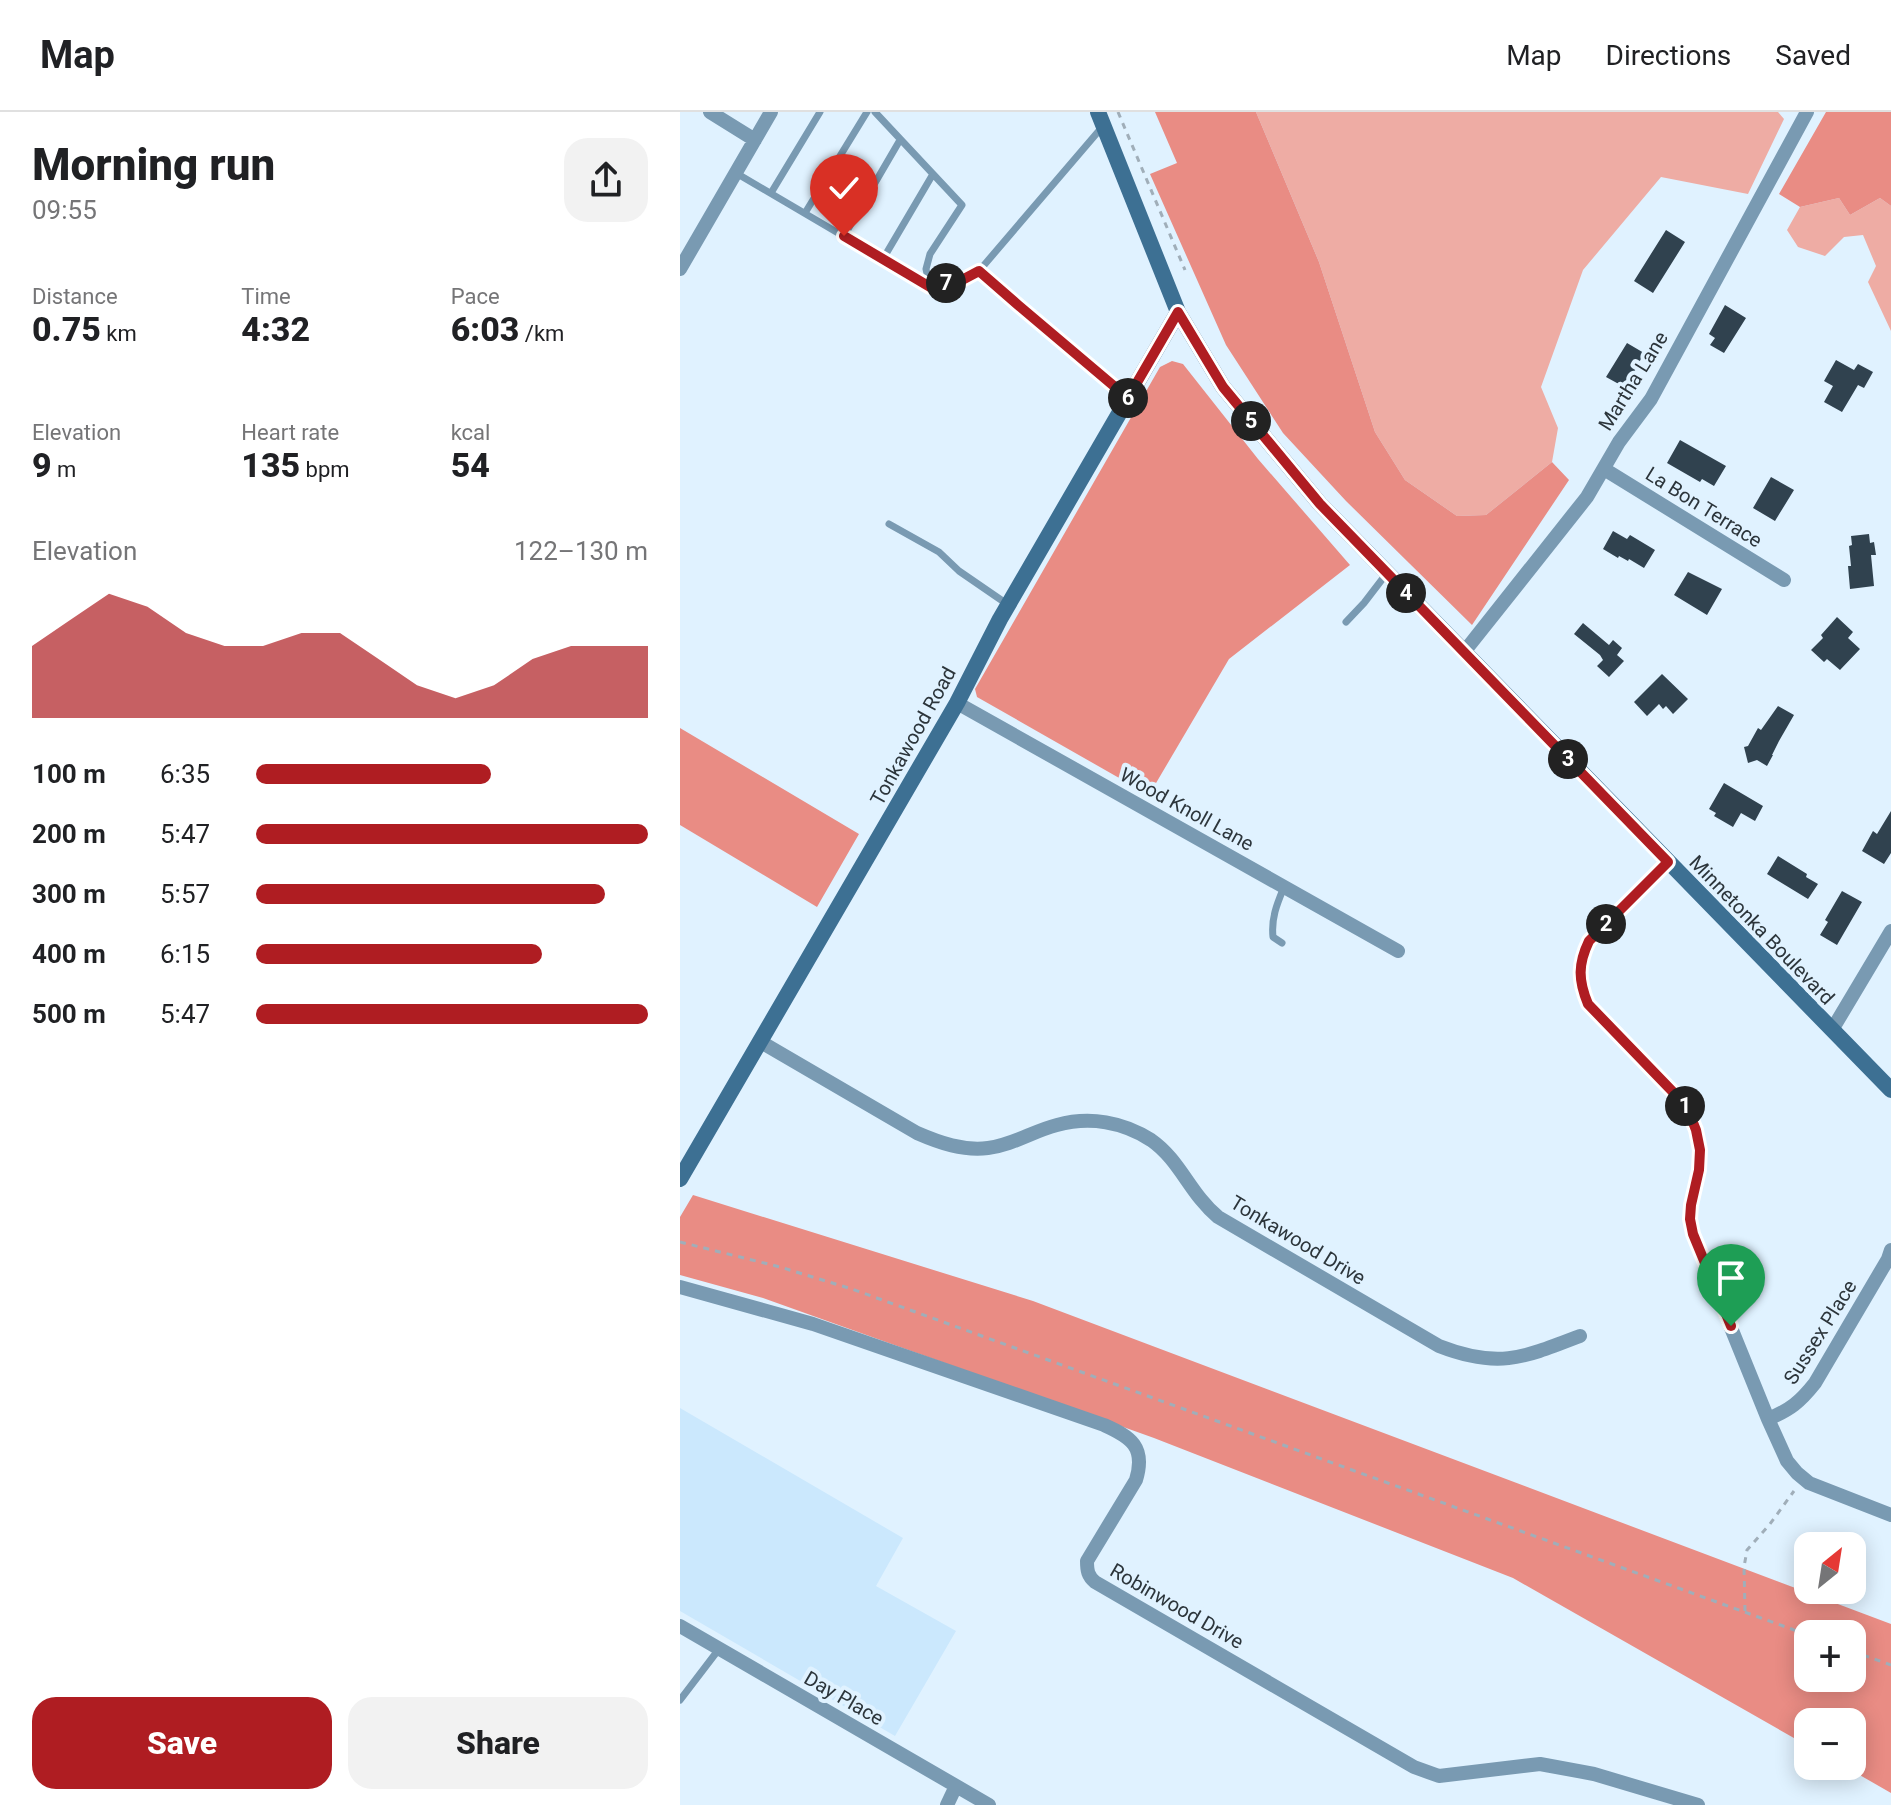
<!DOCTYPE html>
<meta charset="utf-8">
<style>
body{margin:0;font-family:Roboto,sans-serif;background:#f2f2f2;color:#202124;height:100vh;display:flex;flex-direction:column;font-size:30px;white-space:nowrap}
*{box-sizing:border-box;margin:0}
p{font-size:26px;color:#757577}
.icon{flex:none;width:44px;height:44px;fill:none;stroke:currentColor;stroke-width:2;stroke-linecap:round;stroke-linejoin:round}
.map{position:relative;flex:1;overflow:hidden}
.sheet{display:flex;flex-direction:column;background:#fff;width:680px}
.sheet>*{flex:none}
.needle{width:52px;rotate:30deg}
.fabs{position:absolute;left:1114px;top:1420px;display:grid;gap:16px}
.fabs a{display:grid;place-items:center;width:72px;height:72px;border-radius:16px;background:#fff;box-shadow:0 4px 20px #0003;font-size:40px}
.pin{position:absolute;display:grid;place-items:center;width:68px;height:68px;color:#fff;margin:-82px -34px;border-radius:50% 50% 50% 0;rotate:-45deg;box-shadow:0 0 8px #0007}
.pin .icon{rotate:45deg}
.km{position:absolute;width:40px;height:40px;margin:-20px;border-radius:50%;background:#222;color:#fff;font-size:22px;line-height:40px;text-align:center}
.round{display:grid;place-items:center;flex:none;width:84px;height:84px;border-radius:24px;background:#f2f2f2}
.headline{display:flex;align-items:center;justify-content:space-between;height:136px;padding:0 32px}
h1{font-size:44px;font-weight:800;line-height:60px}
.stats{display:grid;grid-template-columns:repeat(3,1fr);gap:12px;height:136px;padding:8px 32px}
.stats div{display:grid;align-content:center}
.stats b{font-size:34px;font-weight:800}
.stats small{font-size:22px;font-weight:400}
.stats p{font-size:22px}
.chart{height:224px;padding:16px 32px}
.chart p{display:flex;justify-content:space-between}
.chart svg{width:100%;height:144px;margin-top:8px;fill:#af1d22;opacity:.7}
.cta{display:flex;gap:16px;margin-top:auto;padding:16px 32px}
.cta a{flex:1;height:92px;border-radius:24px;background:#af1d22;color:#fff;font-size:32px;font-weight:800;line-height:92px;text-align:center}
.cta a+a{background:#f2f2f2;color:#202124}
ul{padding:0 32px;list-style:none;font-size:26px}
li{display:grid;grid-template-columns:128px 96px 1fr;align-items:center;height:60px}
li i{height:20px;border-radius:10px;background:#af1d22}
header{display:flex;align-items:center;gap:48px;box-sizing:border-box;height:112px;padding:0 40px;background:#fff;border-bottom:2px solid #e0e0e0}
header strong{font-size:38px}
nav{display:flex;gap:44px;margin-inline-start:auto;font-size:28px}
main{display:flex;flex:1;min-height:0}
.map>svg:first-child{display:block}
</style>
<header>
<strong>Map</strong>
<nav><a>Map</a><a>Directions</a><a>Saved</a></nav>
</header>
<main>
<section class="sheet">
<div class="headline"><div><h1>Morning run</h1><p>09:55</p></div><a class="round"><svg class="icon" aria-label="share" viewBox="0 0 24 24"><path d="M12 15V3M7 8l5-5 5 5M5 13v7h14v-7"/></svg></a></div>
<div class="stats">
<div><p>Distance</p><b>0.75<small> km</small></b></div>
<div><p>Time</p><b>4:32</b></div>
<div><p>Pace</p><b>6:03<small> /km</small></b></div>
</div>
<div class="stats">
<div><p>Elevation</p><b>9<small> m</small></b></div>
<div><p>Heart rate</p><b>135<small> bpm</small></b></div>
<div><p>kcal</p><b>54</b></div>
</div>
<div class="chart"><p><span>Elevation</span>122–130 m</p>
<svg viewBox="0 0 160 44" preserveAspectRatio="none"><path d="M0 44V22L10 14L20 6L30 10L40 18L50 22L60 22L70 18L80 18L90 26L100 34L110 38L120 34L130 26L140 22L150 22L160 22V44z"/></svg>
</div>
<ul>
<li><b>100 m</b>6:35<i style="width:60%"></i></li>
<li><b>200 m</b>5:47<i style="width:100%"></i></li>
<li><b>300 m</b>5:57<i style="width:89%"></i></li>
<li><b>400 m</b>6:15<i style="width:73%"></i></li>
<li><b>500 m</b>5:47<i style="width:100%"></i></li>
</ul>
<div class="cta"><a>Save</a><a>Share</a></div>
</section>
<div class="map">
<svg width="1211" height="1693" viewBox="0 0 1211 1693">
<rect width="100%" height="100%" fill="#e0f2ff"/>
<path fill="#cbe8fd" d="M 0,1296 L 223,1426 L 196,1474 L 276,1519 L 215,1624 L 0,1499 Z"/>
<path fill="#eeaca4" d="M 576,0 L 1098,0 L 1104,7 L 1068,82 L 981,65 L 903,158 L 861,275 L 878,316 L 872,350 L 806,403 L 777,404 L 725,368 L 695,320 L 639,150 Z
M 1159,86 L 1170,103 L 1200,86 L 1211,94 L 1211,219 L 1188,170 L 1196,154 L 1183,123 L 1164,125 L 1145,144 L 1118,135 L 1107,118 L 1120,95 Z"/>
<path fill="#e98c84" fill-rule="evenodd" d="M 475,0 L 576,0 L 639,150 L 695,320 L 725,368 L 777,404 L 806,403 L 872,350 L 889,368 L 792,513 L 666,389 L 603,321 L 546,233 L 470,62 L 497,51 Z
M 1146,0 L 1211,0 L 1211,94 L 1200,86 L 1170,103 L 1159,86 L 1120,95 L 1099,82 Z
M 492,249 L 503,252 L 578,347 L 670,453 L 549,547 L 469,683 L 297,585 L 295,577 L 480,255 Z
M 0,616 L 179,722 L 137,795 L 0,713 Z
M 13,1083 L 353,1189 L 1211,1512 L 1211,1681 L 1164,1654 L 1172,1654 L 1172,1610 L 1128,1610 L 1128,1634 L 833,1466 L 474,1326 L 83,1186 L 0,1163 L 0,1105 ZM 1128,1522 L 1172,1522 L 1172,1566 L 1128,1566 Z"/>
<path fill="#30424f" d="M 986,118 L 1005,130 L 973,181 L 954,169 Z
M 1045,193 L 1066,206 L 1044,241 L 1030,233 L 1035,226 L 1029,222 Z
M 947,231 L 964,241 L 946,276 L 926,265 Z
M 1156,248 L 1174,258 L 1178,252 L 1193,260 L 1184,276 L 1178,273 L 1162,300 L 1144,290 L 1153,274 L 1144,269 Z
M 1000,328 L 1046,354 L 1034,374 L 1022,367 L 1020,370 L 987,351 Z
M 1091,365 L 1114,378 L 1095,409 L 1073,396 Z
M 933,419 L 947,427 L 950,423 L 975,438 L 964,456 L 949,447 L 948,449 L 939,444 L 938,446 L 923,437 Z
M 1189,422 L 1190,431 L 1194,430 L 1196,443 L 1191,443 L 1194,474 L 1170,477 L 1168,454 L 1171,454 L 1169,434 L 1172,433 L 1171,424 Z
M 1008,460 L 1042,477 L 1027,503 L 994,483 Z
M 1157,505 L 1173,520 L 1168,526 L 1180,537 L 1160,558 L 1147,547 L 1144,550 L 1131,538 L 1143,526 L 1141,523 Z
M 903,511 L 929,533 L 933,528 L 942,536 L 937,543 L 944,549 L 929,565 L 917,554 L 923,548 L 920,543 L 894,522 Z
M 982,562 L 1008,587 L 993,602 L 986,594 L 983,597 L 979,592 L 967,604 L 954,590 Z
M 1098,594 L 1114,603 L 1099,629 L 1092,643 L 1093,643 L 1087,654 L 1077,648 L 1068,651 L 1064,635 L 1068,634 L 1078,616 L 1081,618 Z
M 1044,671 L 1083,694 L 1075,709 L 1061,701 L 1053,715 L 1034,704 L 1036,701 L 1029,697 Z
M 1211,699 L 1211,741 L 1204,752 L 1182,739 L 1193,719 L 1197,722 Z
M 1098,744 L 1127,762 L 1126,765 L 1138,772 L 1128,787 L 1087,762 Z
M 1162,779 L 1182,790 L 1157,833 L 1140,823 L 1148,810 L 1145,808 Z"/>
<g fill="none" stroke-linecap="round" stroke-linejoin="round">
<path stroke="#a0aeb9" stroke-width="3" stroke-dasharray="6 6" stroke-linecap="butt" d="M 438,0 L 505,158
M 0,1130 L 100,1155 L 172,1177 L 1128,1523
M 1065,1499 L 1064,1455 L 1067,1438 L 1090,1412 L 1114,1379
M 1172,1539 L 1211,1553"/>
<path stroke="#799ab2" stroke-width="7" d="M 195,0 L 282,93 L 250,142 L 246,157 L 250,175 L 282,168 L 299,159 L 423,14
M 56,61 L 250,175
M 91,81 L 140,0
M 125,101 L 187,0
M 164,124 L 220,28
M 203,147 L 253,62
M 299,159 L 338,193 L 447,284
M 209,412 L 259,440 L 279,459 L 327,492
M 666,510 L 684,491 L 707,461
M 602,831 L 593,825 C 591,806 597,792 604,775
M 0,1588 L 39,1537"/>
<path stroke="#799ab2" stroke-width="14" d="M 30,0 L 75,28
M 0,157 L 91,0
M 924,357 L 1104,468
M 784,540 L 907,385 L 939,330 L 971,287 L 1127,0
M 277,591 L 718,839
M 988,750 L 909,829 C 897,854 898,867 908,892 L 994,981 L 1008,998 L 1016,1018 L 1020,1038 L 1019,1058 L 1011,1093 L 1010,1107 L 1013,1122 L 1088,1307 L 1107,1349 L 1117,1361 L 1129,1371 L 1211,1403
M 1152,918 L 1211,819
M 81,930 L 237,1021 C 260,1031 283,1039 308,1036 C 333,1033 353,1019 377,1013 C 410,1004 443,1010 471,1028 C 500,1048 510,1082 538,1105 L 759,1234 C 818,1257 843,1246 900,1224
M 0,1175 L 133,1212 L 424,1313 C 451,1325 466,1335 456,1368 L 407,1449 C 407,1459 408,1464 415,1470 L 734,1655 L 759,1664 L 860,1652 L 914,1662 L 1018,1693
M 1088,1307 C 1110,1298 1120,1290 1135,1271 L 1208,1147 L 1211,1138
M 0,1514 L 309,1693
M 267,1693 L 276,1674"/>
<path stroke="#3d7093" stroke-width="16" d="M 418,0 L 498,200 L 543,275 L 640,392 L 1211,978
M 0,1067 L 277,591 L 320,507 L 498,200"/>
</g>
<g fill="none" stroke-linecap="round" stroke-linejoin="round">
<g stroke="#fff" stroke-width="16">
<path id="route" d="M 164,124 L 250,175 L 282,168 L 299,159 L 338,193 L 448,286 L 498,200 L 543,275 L 640,392 L 988,750 L 909,829 C 898,852 898,868 908,892 L 994,981 L 1008,998 L 1016,1018 L 1020,1038 L 1019,1058 L 1011,1093 L 1010,1107 L 1013,1122 L 1051,1214"/>
</g>
<use href="#route" stroke="#af1d22" stroke-width="10"/>
</g>
<g text-anchor="middle" dominant-baseline="central" stroke-width="8" stroke-linejoin="round" paint-order="stroke">
<g font-size="20" fill="#2c353b" stroke="#e0f2ff">
<text transform="translate(953 269) rotate(-58)">Martha Lane</text>
<text transform="translate(1024 395) rotate(32)">La Bon Terrace</text>
<text transform="translate(233 624) rotate(-61)">Tonkawood Road</text>
<text transform="translate(507 697) rotate(29)">Wood Knoll Lane</text>
<text transform="translate(1082 818) rotate(46)">Minnetonka Boulevard</text>
<text transform="translate(618 1128) rotate(31)">Tonkawood Drive</text>
<text transform="translate(1140 1220) rotate(-58)">Sussex Place</text>
<text transform="translate(497 1494) rotate(30)">Robinwood Drive</text>
<text transform="translate(164 1586) rotate(30)">Day Place</text>
</g>
</g>
</svg>
<div class="fabs">
<a><svg class="needle" viewBox="-14 -14 28 28"><path d="M0-13l5 13h-10z" fill="#e53935"/><path d="M0 13l5-13h-10z" fill="#757577"/></svg></a>
<a>+</a>
<a>−</a>
</div>
<div class="pin" style="left:1051px;top:1214px;background:#1e9e55"><svg class="icon" aria-label="arrive" viewBox="0 0 24 24"><path d="M6 21V4h12l-3 4 3 4H6"/></svg></div>
<div class="pin" style="left:164px;top:124px;background:#d93025"><svg class="icon" aria-label="check" viewBox="0 0 24 24"><path d="M5 12l5 5 9-10"/></svg></div>
<b class="km" style="left:1005px;top:994px">1</b>
<b class="km" style="left:926px;top:812px">2</b>
<b class="km" style="left:888px;top:647px">3</b>
<b class="km" style="left:726px;top:481px">4</b>
<b class="km" style="left:571px;top:309px">5</b>
<b class="km" style="left:448px;top:286px">6</b>
<b class="km" style="left:266px;top:171px">7</b>
</div>
</main>
